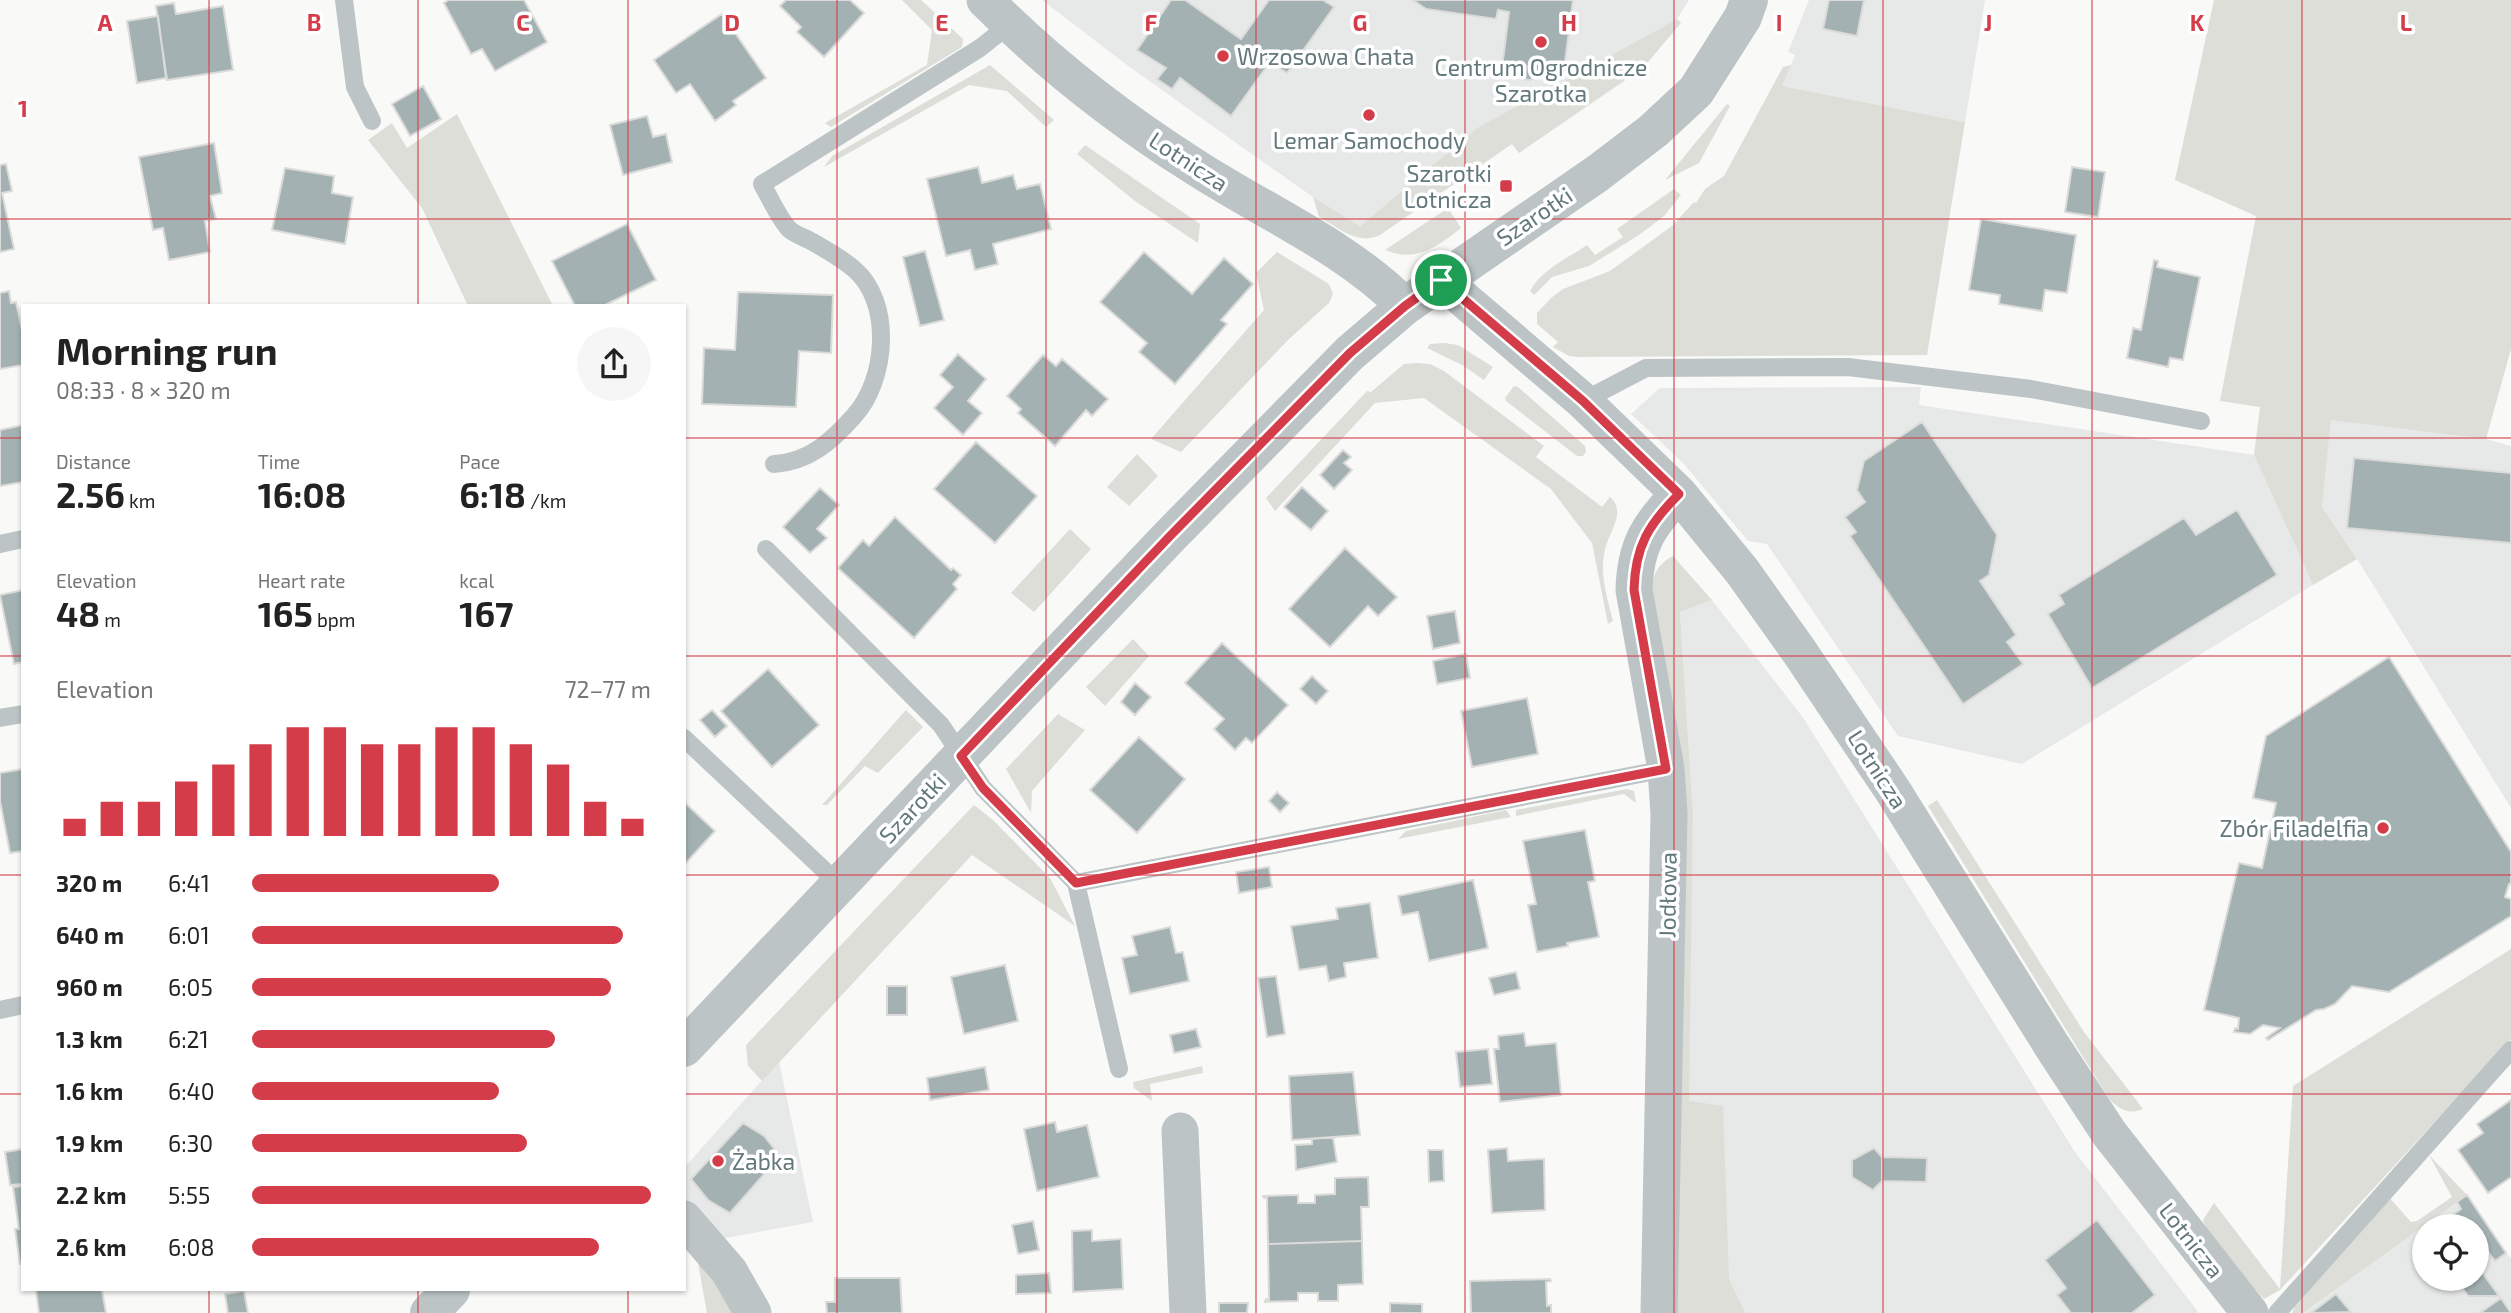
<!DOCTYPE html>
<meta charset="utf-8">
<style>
body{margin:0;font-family:"Exo 2",sans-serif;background:#f6f6f6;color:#222;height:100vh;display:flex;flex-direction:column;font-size:26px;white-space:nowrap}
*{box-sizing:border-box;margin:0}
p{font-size:23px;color:#767676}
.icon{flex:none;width:38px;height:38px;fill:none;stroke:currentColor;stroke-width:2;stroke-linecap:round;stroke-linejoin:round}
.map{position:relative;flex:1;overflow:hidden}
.drawer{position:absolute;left:21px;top:304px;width:665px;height:987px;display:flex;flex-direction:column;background:#fff;border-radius:0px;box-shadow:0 2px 5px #0004}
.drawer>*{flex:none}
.fabs{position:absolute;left:2412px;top:1214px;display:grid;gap:14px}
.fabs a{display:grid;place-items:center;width:77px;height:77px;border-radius:50%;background:#fff;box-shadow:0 2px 5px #0004;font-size:35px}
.pin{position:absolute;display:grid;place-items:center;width:60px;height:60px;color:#fff;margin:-30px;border:4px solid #fff;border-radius:50%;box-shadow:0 2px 7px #0007}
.round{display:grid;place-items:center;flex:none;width:74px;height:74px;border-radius:37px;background:#f6f6f6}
.summary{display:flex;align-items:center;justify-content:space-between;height:119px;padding:0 35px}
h1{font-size:38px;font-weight:700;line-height:52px}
.metrics{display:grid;grid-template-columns:repeat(3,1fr);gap:10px;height:119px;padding:7px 35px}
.metrics div{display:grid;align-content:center}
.metrics b{font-size:35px;font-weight:700}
.metrics small{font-size:19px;font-weight:400}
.metrics p{font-size:19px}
.chart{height:196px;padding:14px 35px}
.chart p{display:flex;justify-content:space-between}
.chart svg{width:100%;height:126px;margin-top:7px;stroke:#d53c49;stroke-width:6}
ul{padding:0 35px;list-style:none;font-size:23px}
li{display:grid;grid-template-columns:112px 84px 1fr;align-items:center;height:52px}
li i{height:18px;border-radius:9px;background:#d53c49}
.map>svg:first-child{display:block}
</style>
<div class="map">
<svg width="2511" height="1313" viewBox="0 0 2511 1313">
<rect width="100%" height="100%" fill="#f9f9f8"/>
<path fill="#e7e9e8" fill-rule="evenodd" d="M 1042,0 L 1689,0 L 1677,19 L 1477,128 L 1360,226 L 1313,197 L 1246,150 L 1127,65 Z
M 1809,0 L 1985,0 L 1965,122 L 1782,86 L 1795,55 L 1788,52 Z
M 1921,387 L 1919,405 L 2254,455 L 2313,585 L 2022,764 L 1898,736 L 1767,544 L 1748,541 L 1684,464 L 1631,414 L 1660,388 Z
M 2331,419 L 2486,439 L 2511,446 L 2511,808 L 2357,559 L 2322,507 Z
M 1712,600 L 1804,719 L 2075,1152 L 2199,1313 L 1685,1313 L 1693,813 L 1680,612 Z
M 779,1061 L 813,1222 L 715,1240 L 684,1202 L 684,1168 Z
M 2467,1195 L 2511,1259 L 2511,1313 L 2303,1313 ZM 2424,1227 L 2476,1227 L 2476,1279 L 2424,1279 Z"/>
<path fill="#dcded7" d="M 902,0 L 921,0 L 963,39 L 962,47 L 831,127 L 825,123 L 927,65 L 932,30 Z
M 2214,0 L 2511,0 L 2511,349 L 2486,439 L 2331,420 L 2322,507 L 2357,559 L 2313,585 L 2254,455 L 2260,407 L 2220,401 L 2256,216 L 2175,180 Z
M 1677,19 L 1681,23 L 1643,68 L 1519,153 L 1512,144 L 1380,235 C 1358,246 1339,228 1319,217 L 1313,197 L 1360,226 L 1477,128 Z
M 990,65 L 1054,120 L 1046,127 L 1007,91 L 969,85 L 824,167 L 832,156 Z
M 1791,65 L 1782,86 L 1965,122 L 1927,355 L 1578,357 L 1569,356 L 1553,347 L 1558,342 L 1537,324 L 1537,313 L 1551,298 L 1563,289 L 1610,271 L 1672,226 L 1694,202 L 1696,203 L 1705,189 L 1724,176 L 1783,67 Z
M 1727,104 L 1730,106 L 1699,163 L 1665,180 Z
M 457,114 L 553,306 L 468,306 L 422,208 L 368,140 L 392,123 L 407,148 Z
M 1085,145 L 1200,224 L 1198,243 L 1135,201 L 1077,154 Z
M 1674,189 L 1681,195 L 1664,216 L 1639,235 L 1589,266 L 1552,277 L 1534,295 L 1530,291 C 1541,270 1568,258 1587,245 L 1595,255 L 1623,237 L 1617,229 Z
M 1448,208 L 1461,228 C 1437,247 1415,263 1385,250 Z
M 1277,252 L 1329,284 L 1333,294 L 1329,303 L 1288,340 L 1181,452 L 1151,439 L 1264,310 L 1256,273 Z
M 1444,343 L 1458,345 L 1493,367 L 1484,380 L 1462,365 L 1427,348 L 1430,344 Z
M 1417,363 L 1430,364 L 1444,371 L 1544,446 L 1536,457 L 1602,507 L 1610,497 C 1627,512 1609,532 1605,549 C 1599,574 1607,597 1613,621 L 1608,624 L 1592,543 L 1551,489 L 1424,398 L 1375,403 L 1275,511 L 1266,498 L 1367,391 L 1371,392 L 1404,364 Z
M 1514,386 L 1518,387 L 1585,446 L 1586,452 L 1583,456 L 1577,456 L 1506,401 L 1505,398 Z
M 1137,454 L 1158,476 L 1129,506 L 1107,487 Z
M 1070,529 L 1091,549 L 1034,612 L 1011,593 Z
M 1673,556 L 1712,600 L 1680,612 L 1693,813 L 1689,1101 L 1723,1106 L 1729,1279 L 1745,1313 L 1676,1313 L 1652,620 C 1652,593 1646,570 1673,556 Z
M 1133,639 L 1149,656 L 1105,706 L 1086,687 Z
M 906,710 L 923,727 L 878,773 L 865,766 L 827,805 L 822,805 Z
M 1058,714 L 1085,730 L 1032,791 L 1031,813 L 1006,769 Z
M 1627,789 L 1634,791 L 1636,803 L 1624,794 L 1516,816 L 1516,810 Z
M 1937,800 L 2084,1032 L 2143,1109 C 2128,1115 2119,1109 2109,1099 L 1928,806 Z
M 974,805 L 993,820 L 1050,878 L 1075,926 L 972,855 L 762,1081 L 748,1066 L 746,1045 Z
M 1506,810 L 1511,817 L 1398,839 L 1406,831 Z
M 2511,949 L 2511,1039 L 2280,1290 L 2264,1299 C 2242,1276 2211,1252 2203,1220 L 2214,1203 L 2280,1289 L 2293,1086 Z
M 1202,1066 L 1203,1073 L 1150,1084 L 1152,1101 L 1134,1088 L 1133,1082 Z
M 2429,1155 L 2467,1195 L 2303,1313 L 2292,1313 L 2295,1306 L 2389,1197 L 2411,1222 L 2417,1221 L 2452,1197 Z
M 696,1252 L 736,1313 L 707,1313 Z"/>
<path fill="#a4b1b2" stroke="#dbdbda" stroke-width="2" d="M 449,0 L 524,0 L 547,42 L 495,71 L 482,49 L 471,54 L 444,3 Z
M 786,0 L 850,0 L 864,13 L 824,57 L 797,32 L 801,27 L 780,6 Z
M 1171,0 L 1185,0 L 1241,39 L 1269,0 L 1323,0 L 1334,7 L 1287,73 L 1270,62 L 1231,116 L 1180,78 L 1172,89 L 1157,79 L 1166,68 L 1137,50 Z
M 1413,0 L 1573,0 L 1565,62 L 1530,80 L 1501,76 L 1509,12 L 1498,10 L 1496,19 L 1426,9 Z
M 1829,0 L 1864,0 L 1857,36 L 1823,29 Z
M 174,3 L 176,14 L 223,6 L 233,70 L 167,80 L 156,6 Z
M 722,14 L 766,78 L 733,101 L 736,105 L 715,121 L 690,84 L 676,93 L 654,60 Z
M 158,16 L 166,78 L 137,83 L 127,21 Z
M 423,86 L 441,119 L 410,136 L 392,104 Z
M 647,116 L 653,137 L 666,134 L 672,162 L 623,175 L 610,125 Z
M 214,143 L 222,193 L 210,196 L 216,219 L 205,221 L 210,252 L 169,260 L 163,228 L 153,230 L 139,157 Z
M 6,164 L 12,191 L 2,193 L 14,249 L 0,252 L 0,165 Z
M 978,167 L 982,183 L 1013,175 L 1017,189 L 1040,184 L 1051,229 L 993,244 L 998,264 L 975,270 L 970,250 L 946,256 L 927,179 Z
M 2072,167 L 2105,172 L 2098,217 L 2065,212 Z
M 285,168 L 334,176 L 332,193 L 353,197 L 345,244 L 272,230 Z
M 1981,219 L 2076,235 L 2067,293 L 2045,290 L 2042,311 L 1999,304 L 2000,295 L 1969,290 Z
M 627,224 L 656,280 L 603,306 L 575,306 L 552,261 Z
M 925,251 L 944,320 L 920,326 L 903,257 Z
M 1144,252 L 1192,294 L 1224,258 L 1253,284 L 1221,320 L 1227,324 L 1175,384 L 1139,352 L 1147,343 L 1100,302 Z
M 2154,260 L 2158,261 L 2157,267 L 2200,277 L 2183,360 L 2170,358 L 2168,367 L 2127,358 L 2133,328 L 2141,330 Z
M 9,291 L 11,303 L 16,302 L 23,335 L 23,365 L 0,369 L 0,293 Z
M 738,292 L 833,295 L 831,353 L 799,351 L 796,407 L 702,404 L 704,348 L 735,350 Z
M 958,354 L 986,379 L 968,401 L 982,413 L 963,435 L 934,408 L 953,387 L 940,375 Z
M 1043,355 L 1056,366 L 1062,359 L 1108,399 L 1092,416 L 1086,410 L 1055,446 L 1018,413 L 1021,409 L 1007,396 Z
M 1922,422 L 1997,535 L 1989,575 L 1980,581 L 2016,635 L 2007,642 L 2023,664 L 1963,704 L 1850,536 L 1856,532 L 1845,517 L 1865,502 L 1857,490 L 1864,461 Z
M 23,425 L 23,482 L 0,486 L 0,430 Z
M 976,442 L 1037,496 L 995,543 L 934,489 Z
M 1343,450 L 1351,457 L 1344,463 L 1352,470 L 1334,489 L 1320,475 Z
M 2354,458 L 2511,473 L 2511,543 L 2347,528 Z
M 1302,487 L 1328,511 L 1311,530 L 1284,507 Z
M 820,488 L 839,505 L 817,529 L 827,538 L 810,553 L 783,527 Z
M 2237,510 L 2277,575 L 2092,688 L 2048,614 L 2064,604 L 2059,595 L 2184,518 L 2196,535 Z
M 895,517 L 951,570 L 953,568 L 961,575 L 953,584 L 957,589 L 914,638 L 838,568 L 863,540 L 869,546 Z
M 1345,548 L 1397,597 L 1378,616 L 1368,606 L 1330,647 L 1289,609 Z
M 23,590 L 23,662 L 14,664 L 0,595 Z
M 1455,611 L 1460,643 L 1433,649 L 1427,616 Z
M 1222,643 L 1288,705 L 1252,743 L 1246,738 L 1235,750 L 1214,729 L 1224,719 L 1185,683 Z
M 1466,654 L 1470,678 L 1437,684 L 1433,661 Z
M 2389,657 L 2511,852 L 2511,884 L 2509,884 L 2505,897 L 2511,899 L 2511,916 L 2389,992 L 2352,986 L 2335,1004 L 2324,1009 L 2316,1010 L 2268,1040 L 2266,1038 L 2280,1028 L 2263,1025 L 2250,1034 L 2234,1032 L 2235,1028 L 2238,1029 L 2239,1018 L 2204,1010 L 2239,863 L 2262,868 L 2276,803 L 2253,798 L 2266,736 Z
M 768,669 L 819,725 L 772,767 L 721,711 Z
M 1312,676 L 1328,691 L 1316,704 L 1300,689 Z
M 1135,683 L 1151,697 L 1135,715 L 1121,702 Z
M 1527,698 L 1538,754 L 1472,767 L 1461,711 Z
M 712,710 L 727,726 L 715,737 L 700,720 Z
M 1139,737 L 1185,779 L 1137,833 L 1090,790 Z
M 23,769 L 23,851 L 10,853 L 0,801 L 0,773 Z
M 1277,792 L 1289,803 L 1280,812 L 1269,801 Z
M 684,802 L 715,831 L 684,865 Z
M 1585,830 L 1595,881 L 1588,882 L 1599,937 L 1567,943 L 1568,946 L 1537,952 L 1528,905 L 1536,904 L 1523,841 Z
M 1269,867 L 1272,887 L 1239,893 L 1236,872 Z
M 1473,880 L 1488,948 L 1429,961 L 1418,912 L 1402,915 L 1398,896 Z
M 1370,903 L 1378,958 L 1344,963 L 1346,977 L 1329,981 L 1326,966 L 1299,970 L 1291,926 L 1338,919 L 1336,908 Z
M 1170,927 L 1176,953 L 1183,952 L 1189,981 L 1130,994 L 1122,958 L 1137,955 L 1132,936 Z
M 1005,965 L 1018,1021 L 964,1034 L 951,977 Z
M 1516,972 L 1520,989 L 1494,995 L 1489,978 Z
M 1276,976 L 1285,1034 L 1267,1037 L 1258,978 Z
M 887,986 L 907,986 L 907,1015 L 887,1015 Z
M 1196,1029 L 1201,1047 L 1174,1053 L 1170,1035 Z
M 1524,1033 L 1526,1046 L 1556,1043 L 1561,1095 L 1500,1102 L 1494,1049 L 1499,1049 L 1498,1036 Z
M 1488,1049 L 1492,1084 L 1460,1087 L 1456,1052 Z
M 985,1067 L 989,1090 L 930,1100 L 927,1078 Z
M 1353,1072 L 1360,1135 L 1292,1140 L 1289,1076 Z
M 2511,1100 L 2511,1177 L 2488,1193 L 2458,1150 L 2483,1133 L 2477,1124 Z
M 1055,1122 L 1057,1132 L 1087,1125 L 1099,1177 L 1037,1191 L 1024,1129 Z
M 743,1123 L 764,1136 L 780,1156 L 730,1213 L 708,1200 L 691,1179 Z
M 1333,1137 L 1337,1162 L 1296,1170 L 1295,1145 L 1312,1144 L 1312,1139 Z
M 1507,1148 L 1508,1161 L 1544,1159 L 1545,1210 L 1492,1213 L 1488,1150 Z
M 1874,1148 L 1882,1157 L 1882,1181 L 1873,1190 L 1852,1177 L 1852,1160 Z
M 23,1149 L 23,1184 L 10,1185 L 5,1152 Z
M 1428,1150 L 1443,1150 L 1444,1181 L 1429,1182 Z
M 1882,1157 L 1927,1158 L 1926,1182 L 1882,1181 Z
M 1368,1177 L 1369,1207 L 1361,1207 L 1362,1241 L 1268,1244 L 1267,1198 L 1264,1198 L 1263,1196 L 1298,1195 L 1298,1203 L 1315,1203 L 1315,1195 L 1335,1194 L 1335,1178 Z
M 23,1186 L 23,1264 L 20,1264 L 15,1229 L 19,1229 L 13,1187 Z
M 2467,1195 L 2506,1253 L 2495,1261 L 2476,1236 L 2476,1227 L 2435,1227 L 2461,1209 L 2457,1202 Z
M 2097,1220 L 2155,1295 L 2132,1313 L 2071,1313 L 2057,1295 L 2066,1288 L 2045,1260 Z
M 1033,1221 L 1039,1250 L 1018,1254 L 1012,1225 Z
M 1092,1230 L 1092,1241 L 1121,1239 L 1123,1289 L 1073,1292 L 1072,1231 Z
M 1362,1241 L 1363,1284 L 1338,1285 L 1338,1301 L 1318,1301 L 1318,1293 L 1298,1293 L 1298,1301 L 1265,1302 L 1266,1299 L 1269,1300 L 1268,1244 Z
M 2476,1264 L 2499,1296 L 2468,1296 L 2456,1279 L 2476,1279 Z
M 1049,1273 L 1051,1293 L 1016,1294 L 1016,1275 Z
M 835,1278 L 900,1278 L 902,1313 L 827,1313 L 826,1302 L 835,1302 Z
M 1550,1279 L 1551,1281 L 1546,1282 L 1547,1306 L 1551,1305 L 1551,1313 L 1471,1313 L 1470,1281 Z
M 36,1290 L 102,1290 L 106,1313 L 39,1313 Z
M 244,1291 L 248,1313 L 228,1313 L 225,1294 Z
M 2336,1294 L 2351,1312 L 2311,1313 Z
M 2501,1298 L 2511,1313 L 2480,1313 Z
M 1219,1303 L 1248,1303 L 1247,1313 L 1219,1313 Z
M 1390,1303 L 1422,1304 L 1422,1313 L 1390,1313 Z"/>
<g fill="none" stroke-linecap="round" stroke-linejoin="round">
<path stroke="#bcc4c5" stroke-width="18" d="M 344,0 L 355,87 L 372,121
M 1583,401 L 1646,368 L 1848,367 L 2031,389 L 2201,421
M 774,464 C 809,462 832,441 854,416 C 887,380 893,302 854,269 C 840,257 825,249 809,240 C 803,237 795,234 790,230 C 780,221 769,196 762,184 L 980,48 L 1009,25
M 0,544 L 23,539
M 766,549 L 941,725 L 983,788 L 1076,883 L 1119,1069
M 0,718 L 23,714
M 684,738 L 840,885
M 1076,883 L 1666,769
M 0,1010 L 23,1005
M 2277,1313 L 2511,1050"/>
<path stroke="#bcc4c5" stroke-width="37" d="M 985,0 C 1048,63 1118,118 1192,165 C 1264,212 1344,245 1405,306
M 1441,280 L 1583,401 L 1679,494 L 1742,571 L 1799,651 L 1893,791 L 2052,1046 L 2109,1133 L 2250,1313
M 1180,1131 L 1188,1313
M 684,1219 L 729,1271 L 753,1313
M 1659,1313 L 1669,814 L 1666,769 L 1634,590 C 1635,546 1649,524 1679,494"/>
<path stroke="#bcc4c5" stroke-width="38" d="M 684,1048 L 1170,536 L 1350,353 L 1405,306 L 1598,173 L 1653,131 L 1696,91 L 1743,17 L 1749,0
M 429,1313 L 451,1290"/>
</g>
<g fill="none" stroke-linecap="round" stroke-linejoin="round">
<g stroke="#fff" stroke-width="14">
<path id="route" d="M 1441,280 L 1583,401 L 1679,494 C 1649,524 1635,546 1634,590 L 1666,769 L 1076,883 L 983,788 L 961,756 L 1170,536 L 1350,353 L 1405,306 Z"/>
</g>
<use href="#route" stroke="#d53c49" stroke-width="9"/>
</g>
<path fill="none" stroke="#d53c49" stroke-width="2" stroke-opacity="0.55" d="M 209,0 L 209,306M 418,0 L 418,306M 628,0 L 628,306M 837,0 L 837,1313M 1046,0 L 1046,1313M 1256,0 L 1256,1313M 1465,0 L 1465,1313M 1674,0 L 1674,1313M 1883,0 L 1883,1313M 2092,0 L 2092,1313M 2302,0 L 2302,1313M 0,219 L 2511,219M 0,438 L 23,438M 684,438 L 2511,438M 0,656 L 23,656M 684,656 L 2511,656M 0,875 L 23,875M 684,875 L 2511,875M 0,1094 L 23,1094M 684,1094 L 2511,1094M 209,1290 L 209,1313M 418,1290 L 418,1313M 628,1290 L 628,1313"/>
<g fill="#d53c49" stroke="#fff" stroke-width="2.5">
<circle cx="1541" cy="42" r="7"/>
<circle cx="1223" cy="56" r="7"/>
<circle cx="1369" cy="115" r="7"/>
<rect x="1499" y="179" width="14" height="14" rx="3.5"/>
<circle cx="2383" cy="828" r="7"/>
<circle cx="718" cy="1161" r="7"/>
</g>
<g text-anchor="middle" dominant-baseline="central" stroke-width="7" stroke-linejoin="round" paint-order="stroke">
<g font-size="23" fill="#62787a" stroke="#fff" text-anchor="start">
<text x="1237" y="56">Wrzosowa Chata</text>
<text x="1541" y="67" text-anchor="middle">Centrum Ogrodnicze<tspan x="1541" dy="26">Szarotka</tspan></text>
<text x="1369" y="140" text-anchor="middle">Lemar Samochody</text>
<text x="1492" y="173" text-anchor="end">Szarotki<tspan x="1492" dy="26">Lotnicza</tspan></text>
<text x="2369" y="828" text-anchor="end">Zbór Filadelfia</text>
<text x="732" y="1161">Żabka</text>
</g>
<g font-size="23" fill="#62787a" stroke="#fff">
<text transform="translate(1189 161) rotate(33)">Lotnicza</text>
<text transform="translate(1534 216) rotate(-34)">Szarotki</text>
<text transform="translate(1878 769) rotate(57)">Lotnicza</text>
<text transform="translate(912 808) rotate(-47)">Szarotki</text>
<text transform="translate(1667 895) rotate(-89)">Jodłowa</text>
<text transform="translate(2192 1240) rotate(52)">Lotnicza</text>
</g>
</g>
<g font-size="23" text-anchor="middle" font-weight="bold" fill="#d53c49" stroke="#fff" stroke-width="7" stroke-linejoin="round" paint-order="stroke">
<text x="105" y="31">A</text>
<text x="314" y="31">B</text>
<text x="523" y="31">C</text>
<text x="732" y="31">D</text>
<text x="942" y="31">E</text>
<text x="1151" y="31">F</text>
<text x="1360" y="31">G</text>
<text x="1569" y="31">H</text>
<text x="1779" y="31">I</text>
<text x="1988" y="31">J</text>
<text x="2197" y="31">K</text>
<text x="2406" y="31">L</text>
<text x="23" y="117">1</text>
</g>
</svg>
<div class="fabs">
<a><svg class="icon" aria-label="locate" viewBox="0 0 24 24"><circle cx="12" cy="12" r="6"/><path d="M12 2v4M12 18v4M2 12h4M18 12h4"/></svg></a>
</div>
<div class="pin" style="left:1441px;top:280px;background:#1e9e55"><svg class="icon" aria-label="arrive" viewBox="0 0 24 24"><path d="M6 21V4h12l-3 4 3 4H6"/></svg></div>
<section class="drawer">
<div class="summary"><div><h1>Morning run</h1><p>08:33 · 8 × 320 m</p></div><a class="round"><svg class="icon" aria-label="share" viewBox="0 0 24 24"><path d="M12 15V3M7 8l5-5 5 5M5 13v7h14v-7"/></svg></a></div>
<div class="metrics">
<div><p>Distance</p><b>2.56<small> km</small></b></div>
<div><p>Time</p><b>16:08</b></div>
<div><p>Pace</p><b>6:18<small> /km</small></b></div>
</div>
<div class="metrics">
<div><p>Elevation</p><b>48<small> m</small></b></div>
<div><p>Heart rate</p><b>165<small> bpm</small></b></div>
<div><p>kcal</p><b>167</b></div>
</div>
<div class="chart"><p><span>Elevation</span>72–77 m</p>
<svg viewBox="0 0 160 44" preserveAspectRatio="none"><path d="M5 44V38M15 44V32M25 44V32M35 44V25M45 44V19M55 44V12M65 44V6M75 44V6M85 44V12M95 44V12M105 44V6M115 44V6M125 44V12M135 44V19M145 44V32M155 44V38"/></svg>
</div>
<ul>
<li><b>320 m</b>6:41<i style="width:62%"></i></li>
<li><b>640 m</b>6:01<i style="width:93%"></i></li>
<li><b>960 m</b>6:05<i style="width:90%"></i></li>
<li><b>1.3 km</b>6:21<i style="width:76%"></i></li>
<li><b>1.6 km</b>6:40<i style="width:62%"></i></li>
<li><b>1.9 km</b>6:30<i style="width:69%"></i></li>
<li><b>2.2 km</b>5:55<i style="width:100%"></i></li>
<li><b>2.6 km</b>6:08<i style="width:87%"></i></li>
</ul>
</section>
</div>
